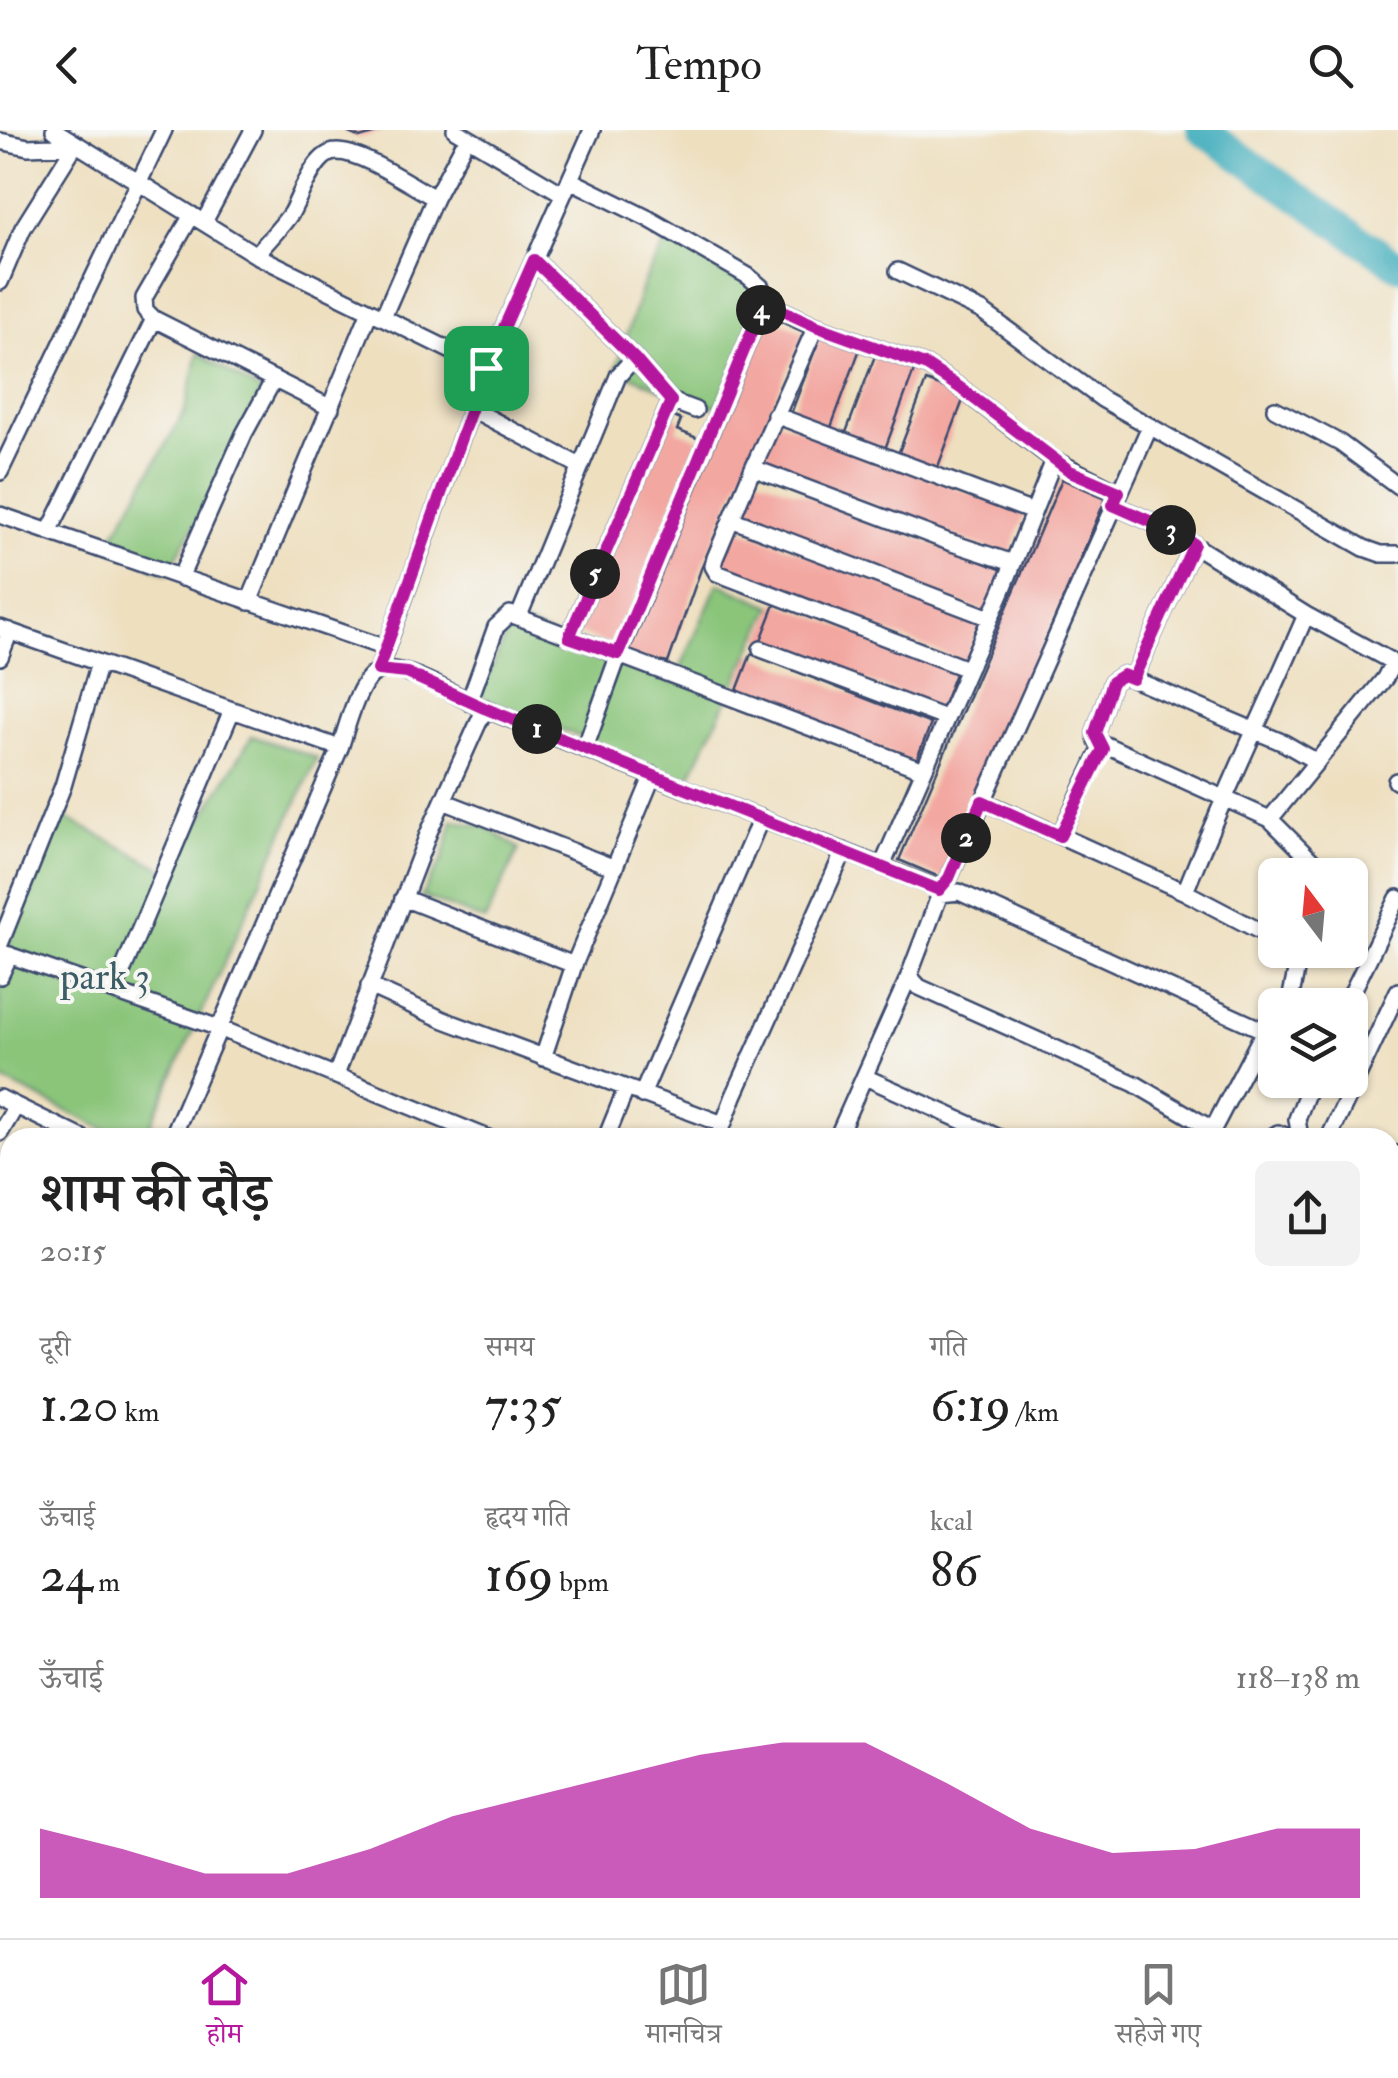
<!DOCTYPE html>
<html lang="hi">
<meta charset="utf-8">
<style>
body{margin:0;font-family:"IM FELL Double Pica","Noto Serif Devanagari",serif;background:#f2f2f2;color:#222;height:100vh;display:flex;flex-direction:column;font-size:38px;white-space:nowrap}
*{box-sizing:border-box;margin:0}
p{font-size:32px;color:#767676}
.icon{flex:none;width:55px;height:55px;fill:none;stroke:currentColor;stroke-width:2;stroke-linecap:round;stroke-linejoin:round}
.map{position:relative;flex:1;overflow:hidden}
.sheet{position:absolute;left:0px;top:998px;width:1400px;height:812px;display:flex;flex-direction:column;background:#fff;border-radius:30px 30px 0 0;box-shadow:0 2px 8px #0004}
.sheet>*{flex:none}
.needle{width:65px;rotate:344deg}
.buttons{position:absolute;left:1258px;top:728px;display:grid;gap:20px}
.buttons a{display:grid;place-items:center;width:110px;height:110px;border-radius:15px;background:#fff;box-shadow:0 2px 8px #0004;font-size:50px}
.pin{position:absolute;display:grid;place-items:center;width:85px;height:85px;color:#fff;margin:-42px;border-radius:20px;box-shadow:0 5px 15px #0006}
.km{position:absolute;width:50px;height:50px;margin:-25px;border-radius:50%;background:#222;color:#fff;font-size:28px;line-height:50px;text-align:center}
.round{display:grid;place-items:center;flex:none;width:105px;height:105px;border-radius:15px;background:#f2f2f2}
.summary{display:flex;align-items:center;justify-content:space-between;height:170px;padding:0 40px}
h1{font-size:55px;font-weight:600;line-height:75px}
.stats{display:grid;grid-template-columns:repeat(3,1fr);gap:15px;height:170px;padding:10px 40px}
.stats div{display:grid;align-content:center}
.stats b{font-size:50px;font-weight:600}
.stats small{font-size:28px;font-weight:400}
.stats p{font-size:28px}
.chart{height:280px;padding:20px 40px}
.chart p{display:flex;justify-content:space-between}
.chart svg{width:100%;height:180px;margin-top:10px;fill:#b5179e;opacity:.7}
header{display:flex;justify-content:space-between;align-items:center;height:130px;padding:0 40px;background:#fff;font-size:45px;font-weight:600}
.menu{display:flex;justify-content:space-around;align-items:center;height:140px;border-top:2px solid #e0e0e0;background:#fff;font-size:28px;color:#767676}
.menu a{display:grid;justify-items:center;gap:5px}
.menu .on{color:#b5179e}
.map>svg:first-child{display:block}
</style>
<header><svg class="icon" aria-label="back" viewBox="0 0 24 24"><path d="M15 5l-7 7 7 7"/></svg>Tempo<svg class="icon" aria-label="search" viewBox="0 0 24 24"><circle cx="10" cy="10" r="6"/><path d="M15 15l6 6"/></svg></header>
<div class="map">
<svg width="1398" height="1808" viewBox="0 0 1398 1808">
<rect width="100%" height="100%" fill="#f6f6f2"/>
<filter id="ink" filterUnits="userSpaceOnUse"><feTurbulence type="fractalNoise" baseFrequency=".01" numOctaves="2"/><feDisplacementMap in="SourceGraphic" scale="20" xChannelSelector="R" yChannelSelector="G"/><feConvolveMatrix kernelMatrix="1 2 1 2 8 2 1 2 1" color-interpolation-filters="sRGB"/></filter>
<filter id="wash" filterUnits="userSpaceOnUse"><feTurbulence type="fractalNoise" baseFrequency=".0048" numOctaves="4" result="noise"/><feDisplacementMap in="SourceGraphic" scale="40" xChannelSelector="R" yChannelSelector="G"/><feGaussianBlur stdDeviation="2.25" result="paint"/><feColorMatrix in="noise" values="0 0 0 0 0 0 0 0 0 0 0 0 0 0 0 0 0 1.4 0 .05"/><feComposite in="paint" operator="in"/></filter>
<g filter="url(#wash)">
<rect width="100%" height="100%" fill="#eedfbf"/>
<path fill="#8ac57a" stroke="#527a6c" stroke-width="2.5" d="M 667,111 C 714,124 733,133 764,172 L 716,277 L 682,267 L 616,240 L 643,153 Z
M 198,223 L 261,262 L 213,363 L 167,443 L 107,417 L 185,281 Z
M 718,453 L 772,476 L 688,651 L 479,566 L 513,490 L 674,553 Z
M 252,606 L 317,628 L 145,1007 L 121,1007 L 0,949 L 0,817 L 7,818 L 64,687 L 170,742 Z
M 453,690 L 488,698 L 519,719 L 485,791 L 421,766 L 443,728 Z
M 451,1800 L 769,1800 L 777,1808 L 444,1808 Z"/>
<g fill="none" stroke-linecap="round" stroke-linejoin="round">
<path stroke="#3dacbb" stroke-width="30" d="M 1201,0 L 1398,136"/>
</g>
<g id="blocks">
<path fill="#f3a7a1" d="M 342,0 L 386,0 L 360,8 Z
M 768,186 L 804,202 L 701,439 L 668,533 L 619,524 L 710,308 Z
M 821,204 L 860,219 L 830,300 L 790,286 Z
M 876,223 L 915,238 L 885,319 L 845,305 Z
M 926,251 L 965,265 L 936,342 L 897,327 Z
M 669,285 L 681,290 L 677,300 L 702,310 L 615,518 L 577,502 Z
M 777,290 L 1025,384 L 1009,427 L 761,332 Z
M 755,346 L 1003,440 L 986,483 L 738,388 Z
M 1062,349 L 1106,368 L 944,749 L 899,730 Z
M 733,396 L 981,490 L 965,532 L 717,438 Z
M 776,472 L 956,541 L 941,580 L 761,510 Z
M 751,524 L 931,594 L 915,633 L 736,563 Z
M 0,1202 L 10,1209 L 10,1231 L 0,1245 Z"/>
</g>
</g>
<g filter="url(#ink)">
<use href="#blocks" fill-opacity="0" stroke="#3b496d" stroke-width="2.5"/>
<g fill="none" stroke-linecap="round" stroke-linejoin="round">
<g stroke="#3b496d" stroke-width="20">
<path id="minor" d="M 54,0 L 256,125 L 486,238
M 455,0 L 563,64
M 0,11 L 28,17 L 75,15
M 570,50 L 649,89 L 748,146 L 761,157 L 764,172 L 816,196 L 927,236 L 959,257 L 1054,330 L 1119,362
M 192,85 L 144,168 L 145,180 L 154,189 L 331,278
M 204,92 L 253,0
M 256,125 C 267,111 281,98 291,83 C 300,67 315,22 336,22 C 362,21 411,56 435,68
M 534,130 L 634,228 L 671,271 L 695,280
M 898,141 L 982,181 L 1102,269 L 1364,418 L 1381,424 L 1398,424
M 0,152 L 23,98 L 75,15
M 383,187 L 435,68 L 467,8
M 472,279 L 580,336
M 1275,279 L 1340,313 L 1398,356
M 775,285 L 1033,382
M 753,338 L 816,196
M 0,342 L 164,0
M 1113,375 L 1170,400 L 1306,485 L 1389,530 L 1391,536 L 1385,548 L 1270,689 L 1326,745
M 0,385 L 386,518
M 731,389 L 990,488
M 49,402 L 154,189
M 180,448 L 244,304 L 274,249
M 249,472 L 370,181
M 519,486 L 618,246 L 634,228
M 0,498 L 340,618
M 569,507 L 671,271
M 761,519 L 945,588
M 0,527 L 10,501
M 967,539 L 717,443 L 713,436 L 715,428 L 753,338 L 949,412 L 1013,433
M 378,541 L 486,238 L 592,0
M 1133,549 L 1194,414
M 469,572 L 496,497 L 510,484 L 923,640
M 585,618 L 619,524 L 764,172
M 1396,651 L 1398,652
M 443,671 L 615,738
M 983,671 L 1185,762 L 1275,809
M 1270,689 L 1097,611 L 1095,603 L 1112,552 L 1123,545 L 1133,549 L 1284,613 L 1317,632
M 1060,706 L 1103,615
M 882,736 L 1003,459 L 1054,330
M 939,760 L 949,748 L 1150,296
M 1185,762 C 1222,668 1266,578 1306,485
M 403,768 L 574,835
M 0,814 L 63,656 L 99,533
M 0,822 L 219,898 L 488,1008
M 0,846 L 10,825
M 909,846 L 919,857 L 1135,954 L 1205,995 L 1217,1008
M 369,856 L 444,890 L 723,994
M 114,861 L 232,580
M 1289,875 L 1299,827 L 1293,820
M 1346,875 L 1398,768
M 543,928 L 574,835 L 653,645
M 336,945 L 429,702 L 485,578
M 865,947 L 1000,1008
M 642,965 L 761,688
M 0,968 L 82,1008
M 1212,1001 L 1259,911 L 1273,897
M 0,1003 L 16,976
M 172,1008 L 340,618 C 347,597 359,545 381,540 C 408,535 455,566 481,577 C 632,639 784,697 936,758 L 940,764 L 959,762 L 1267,902
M 606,1008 L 626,959
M 718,1008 L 734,966 L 844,721
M 837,1008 L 909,846 L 940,764
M 1270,1008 L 1278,1003 L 1290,1008
M 1300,1008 L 1297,989 L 1312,950
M 1329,1008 L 1398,861
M 1390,1038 L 1398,1024
M 1390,1063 L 1398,1067
M 0,1274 L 10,1262
M 0,1283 L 10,1291
M 1390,1357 L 1398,1341
M 0,1464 L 10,1472
M 1390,1569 L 1398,1574
M 0,1668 L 10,1669
M 404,1800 L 413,1808
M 1130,1800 L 1138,1808
M 258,1808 L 260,1800
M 336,1808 L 339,1800
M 463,1808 L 469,1800
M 783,1808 L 789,1800
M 1076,1808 L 1082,1800
M 1303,1808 L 1306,1800"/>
</g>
<use href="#minor" stroke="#fff" stroke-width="15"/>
</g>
</g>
<g fill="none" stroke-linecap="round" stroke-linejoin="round" filter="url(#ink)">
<g stroke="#fff" stroke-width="20">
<path id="route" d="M 534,130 L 634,228 L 671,271 L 569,507 L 618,524 L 764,172 L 816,196 L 927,236 L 959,257 L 1070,341 L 1119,362 L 1113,375 L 1170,400 L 1194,414 L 1133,549 L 1123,545 L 1112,552 L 1095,603 L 1103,619 L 1060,706 L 982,671 L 949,748 L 939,760 L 484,578 L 407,543 L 378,540 L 486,238 Z"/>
</g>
<use href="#route" stroke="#b5179e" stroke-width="12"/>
</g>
<g text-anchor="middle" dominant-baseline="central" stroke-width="8" stroke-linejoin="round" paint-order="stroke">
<g font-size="38" fill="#3c5c66" stroke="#f6f6f2">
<text x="105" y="847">park 3</text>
</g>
</g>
</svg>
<div class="buttons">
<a><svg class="needle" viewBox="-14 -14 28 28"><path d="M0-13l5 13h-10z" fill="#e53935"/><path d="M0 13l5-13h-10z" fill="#767676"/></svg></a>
<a><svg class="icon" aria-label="layers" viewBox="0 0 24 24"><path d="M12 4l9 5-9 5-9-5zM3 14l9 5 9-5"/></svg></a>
</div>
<div class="pin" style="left:486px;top:238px;background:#1e9e55"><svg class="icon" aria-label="arrive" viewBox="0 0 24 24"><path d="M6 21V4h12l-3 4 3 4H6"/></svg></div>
<b class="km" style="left:537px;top:599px">1</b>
<b class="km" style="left:966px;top:708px">2</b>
<b class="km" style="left:1171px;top:400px">3</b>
<b class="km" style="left:761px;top:180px">4</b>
<b class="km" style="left:595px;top:444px">5</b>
<section class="sheet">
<div class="summary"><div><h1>शाम की दौड़</h1><p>20:15</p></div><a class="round"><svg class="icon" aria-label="share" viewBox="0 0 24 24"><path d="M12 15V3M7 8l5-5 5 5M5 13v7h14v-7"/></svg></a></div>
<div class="stats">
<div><p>दूरी</p><b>1.20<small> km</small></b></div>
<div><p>समय</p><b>7:35</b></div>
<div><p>गति</p><b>6:19<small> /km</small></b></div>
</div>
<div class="stats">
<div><p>ऊँचाई</p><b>24<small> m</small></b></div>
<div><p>हृदय गति</p><b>169<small> bpm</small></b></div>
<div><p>kcal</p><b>86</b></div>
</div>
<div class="chart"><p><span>ऊँचाई</span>118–138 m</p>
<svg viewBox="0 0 160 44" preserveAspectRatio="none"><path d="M0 44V27L10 32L20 38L30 38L40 32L50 24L60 19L70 14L80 9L90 6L100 6L110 16L120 27L130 33L140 32L150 27L160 27V44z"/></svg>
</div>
</section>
</div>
<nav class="menu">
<a class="on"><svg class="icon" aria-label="home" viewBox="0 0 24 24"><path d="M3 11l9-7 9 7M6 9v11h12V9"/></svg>होम</a>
<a><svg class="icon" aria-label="map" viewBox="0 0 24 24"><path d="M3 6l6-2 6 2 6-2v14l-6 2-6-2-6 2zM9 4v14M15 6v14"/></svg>मानचित्र</a>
<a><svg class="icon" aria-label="saved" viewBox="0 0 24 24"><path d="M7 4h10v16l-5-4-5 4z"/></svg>सहेजे गए</a>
</nav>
